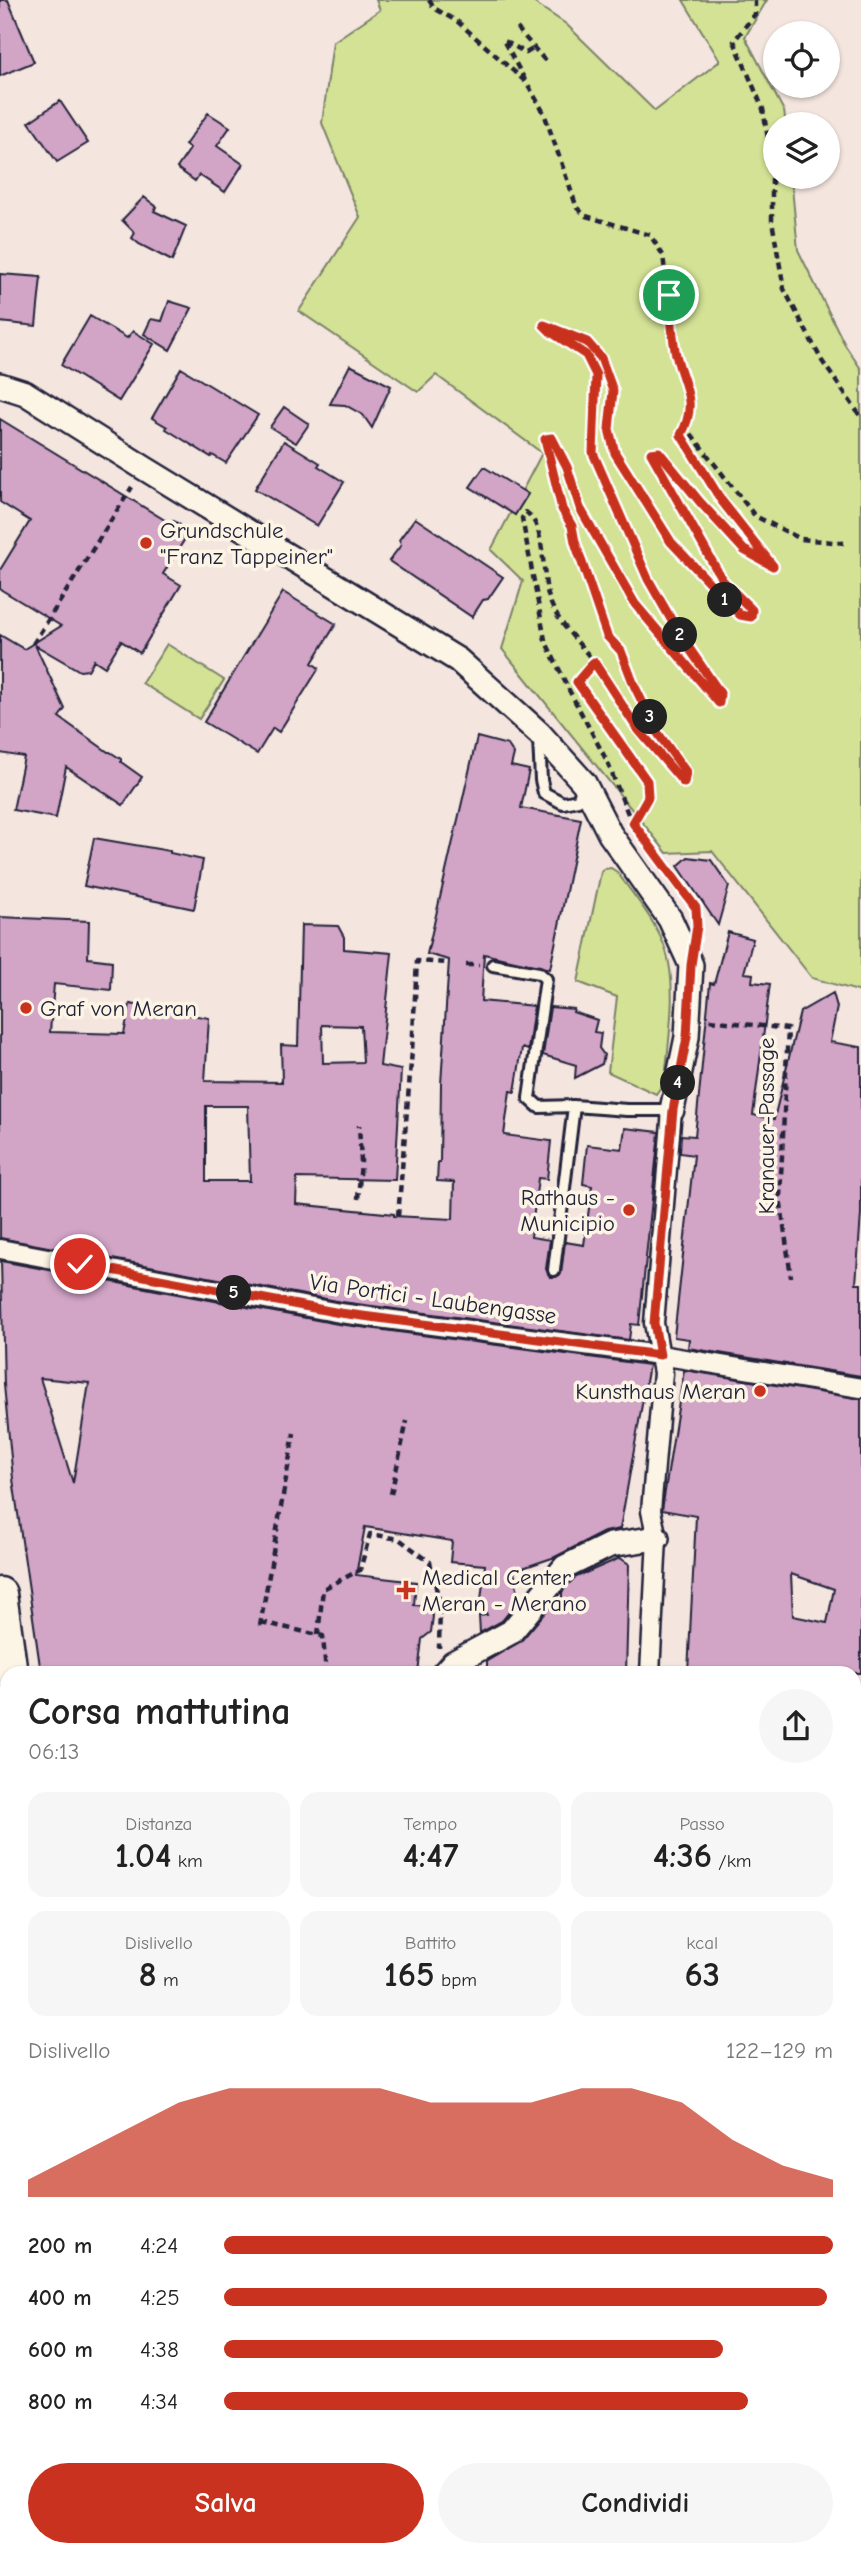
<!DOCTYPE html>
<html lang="it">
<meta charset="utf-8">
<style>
body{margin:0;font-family:"Comic Neue",sans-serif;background:#f6f6f6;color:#222;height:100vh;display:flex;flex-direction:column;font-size:26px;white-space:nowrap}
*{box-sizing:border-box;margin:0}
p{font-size:23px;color:#767676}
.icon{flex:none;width:38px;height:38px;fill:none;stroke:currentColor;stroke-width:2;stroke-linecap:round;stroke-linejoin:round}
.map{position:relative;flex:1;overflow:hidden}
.details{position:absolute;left:0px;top:1666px;width:861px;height:891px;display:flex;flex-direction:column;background:#fff;border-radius:21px 21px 0 0;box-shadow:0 2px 5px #0004}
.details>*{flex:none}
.buttons{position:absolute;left:763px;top:21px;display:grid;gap:14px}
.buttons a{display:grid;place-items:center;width:77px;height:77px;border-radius:50%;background:#fff;box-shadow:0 2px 5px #0004;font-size:35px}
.pin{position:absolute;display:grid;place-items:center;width:60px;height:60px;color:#fff;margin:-30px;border:4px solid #fff;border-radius:50%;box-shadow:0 2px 7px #0007}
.km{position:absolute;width:35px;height:35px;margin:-18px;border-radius:50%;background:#222;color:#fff;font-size:19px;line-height:35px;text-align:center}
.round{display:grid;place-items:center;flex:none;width:74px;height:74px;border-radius:37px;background:#f6f6f6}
.summary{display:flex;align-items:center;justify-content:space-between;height:119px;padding:0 28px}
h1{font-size:38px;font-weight:600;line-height:52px}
.stats{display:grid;grid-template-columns:repeat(3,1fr);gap:10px;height:119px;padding:7px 28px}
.stats div{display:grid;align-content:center;border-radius:18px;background:#f6f6f6;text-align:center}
.stats b{font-size:35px;font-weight:600}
.stats small{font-size:19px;font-weight:400}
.stats p{font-size:19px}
.chart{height:196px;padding:14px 28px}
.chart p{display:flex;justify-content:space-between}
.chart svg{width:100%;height:126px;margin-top:7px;fill:#c8321e;opacity:.7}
.action{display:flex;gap:14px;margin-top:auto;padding:14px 28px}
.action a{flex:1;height:80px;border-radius:42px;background:#c8321e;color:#fff;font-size:28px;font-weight:600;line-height:80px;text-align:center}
.action a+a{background:#f6f6f6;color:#222}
ul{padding:0 28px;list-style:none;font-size:23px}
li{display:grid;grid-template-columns:112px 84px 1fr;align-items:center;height:52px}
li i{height:18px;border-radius:9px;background:#c8321e}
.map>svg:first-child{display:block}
</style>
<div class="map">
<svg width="861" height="2556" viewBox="0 0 861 2556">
<rect width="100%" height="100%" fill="#f4e5df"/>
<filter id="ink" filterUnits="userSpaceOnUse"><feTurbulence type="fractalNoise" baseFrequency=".0143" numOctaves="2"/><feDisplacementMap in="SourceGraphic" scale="14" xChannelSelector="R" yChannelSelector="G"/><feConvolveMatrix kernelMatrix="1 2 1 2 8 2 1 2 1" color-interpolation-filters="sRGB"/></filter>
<g filter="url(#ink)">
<path fill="#d3e295" stroke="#7a8268" stroke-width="2" d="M 376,0 L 530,0 L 566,24 L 655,111 L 720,61 L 683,0 L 767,0 L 745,37 L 784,111 L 786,124 L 775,124 L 775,177 L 791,177 L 798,250 L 845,345 L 861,369 L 861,992 L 812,978 L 712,851 L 667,853 L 502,649 L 523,581 L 491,550 L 542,453 L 436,375 L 418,392 L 299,311 L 360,217 L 322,123 L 333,42 L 380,10 Z
M 167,644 L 224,680 L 199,719 L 142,683 Z
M 611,868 L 617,872 C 634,896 657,922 666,951 C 678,988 668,1042 665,1081 L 656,1094 L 608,1072 L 617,997 L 578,982 L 601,872 L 604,869 Z
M 512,2550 L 592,2550 L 592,2556 L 512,2556 Z"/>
<path fill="#91c4ed" stroke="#6583a6" stroke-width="2" d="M 854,1998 L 861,1998 L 861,2171 L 854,2171 Z
M 7,2110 L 7,2252 L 0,2253 L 0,2112 Z"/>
<path fill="#d2a4c6" stroke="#22223b" stroke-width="2" fill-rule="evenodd" d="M 0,0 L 8,0 L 34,62 L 0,76 Z
M 60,101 L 88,143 L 57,162 L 29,122 Z
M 208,113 L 230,127 L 217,146 L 243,164 L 225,192 L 199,175 L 195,181 L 177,168 L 190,149 L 185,145 Z
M 144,197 L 157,207 L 154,211 L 186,226 L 172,261 L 139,244 L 132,238 L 135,233 L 122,220 Z
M 0,274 L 41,277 L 36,326 L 0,322 Z
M 169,301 L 192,308 L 170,350 L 144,334 L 151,319 L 162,321 Z
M 90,316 L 127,338 L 133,331 L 154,344 L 119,401 L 61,365 Z
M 350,365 L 391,386 L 372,428 L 363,415 L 345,405 L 330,404 Z
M 181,368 L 258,415 L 226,463 L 212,455 L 211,457 L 166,429 L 167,427 L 152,418 Z
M 284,407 L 309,424 L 296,443 L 270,427 Z
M 0,419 L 168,522 L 174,521 L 180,525 L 182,530 L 188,534 L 163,574 L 181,585 L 140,653 L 121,641 L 105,667 L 94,660 L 88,670 L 80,671 L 35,645 L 65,709 L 59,717 L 108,752 L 110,752 L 121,759 L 121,762 L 142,777 L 123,805 L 66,767 L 56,818 L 13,810 L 24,757 L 0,753 L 0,635 L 24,649 L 61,626 L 0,589 L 0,570 L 30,521 L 0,502 Z
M 284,441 L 320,463 L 318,466 L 344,482 L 317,526 L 255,489 Z
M 484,467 L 528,494 L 515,515 L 470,487 Z
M 415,518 L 503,577 L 488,599 L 483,600 L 472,617 L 389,561 L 401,545 L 399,540 Z
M 283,592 L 336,624 L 312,663 L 319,668 L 279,732 L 273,728 L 257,754 L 204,722 Z
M 477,737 L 508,745 L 514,754 L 511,766 L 529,770 L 521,808 L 581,819 L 550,969 L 484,954 L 481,1001 L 534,1006 L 528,1050 L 522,1048 L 515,1092 L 510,1091 L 504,1135 L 551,1141 L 547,1179 L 538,1178 L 531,1237 L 550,1240 L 546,1269 L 550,1277 L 556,1277 L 561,1274 L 565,1242 L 584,1245 L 592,1186 L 583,1184 L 587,1145 L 622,1149 L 625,1128 L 659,1132 L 639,1325 L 631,1324 L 629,1340 L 342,1302 L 0,1238 L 0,917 L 89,921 L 88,958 L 112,961 L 111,990 L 54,984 L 50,1032 L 124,1034 L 130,1004 L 209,1018 L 205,1081 L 282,1082 L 281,1045 L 298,1046 L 301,925 L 338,926 L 344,937 L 344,949 L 392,953 L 380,1066 L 401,1070 L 395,1180 L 297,1178 L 296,1204 L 394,1214 L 394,1216 L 453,1219 L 454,1182 L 437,1181 L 438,1162 L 440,1162 L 441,1084 L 449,960 L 427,954 ZM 322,1025 L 361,1026 L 363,1062 L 323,1063 ZM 206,1106 L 248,1106 L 250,1181 L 206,1181 Z
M 94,838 L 170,851 L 170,853 L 203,860 L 194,909 L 84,886 Z
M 688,857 L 711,860 L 729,886 L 718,925 L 678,866 Z
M 728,932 L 753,939 L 744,973 L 753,974 L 752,982 L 770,984 L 753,1115 L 774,1119 L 800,1012 L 833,993 L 837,1007 L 830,1042 L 861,1047 L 861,1214 L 856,1284 L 861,1284 L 861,1376 L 688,1348 L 689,1339 L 674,1337 L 694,1155 L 680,1153 L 681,1135 L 695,1136 L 710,983 L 714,984 Z
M 550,1007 L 574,1009 L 573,1012 L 597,1020 L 594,1032 L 601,1033 L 599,1048 L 604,1055 L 602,1064 L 575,1078 L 576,1065 L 543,1055 Z
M 1,1261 L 338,1324 L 649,1365 L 620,1529 L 604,1532 L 555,1557 L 514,1571 L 519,1600 L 502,1621 L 480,1633 L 479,1616 L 487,1615 L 481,1600 L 485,1565 L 450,1562 L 452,1541 L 365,1527 L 356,1575 L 416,1582 L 414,1605 L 427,1606 L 433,1616 L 431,1632 L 422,1639 L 418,1673 L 41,1673 L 13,1479 L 4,1385 ZM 40,1378 L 89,1383 L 73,1483 Z
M 684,1370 L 861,1399 L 861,1673 L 688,1673 L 696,1516 L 662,1510 ZM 791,1574 L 834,1589 L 827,1623 L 793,1616 Z
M 620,1558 L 629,1564 L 626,1673 L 487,1673 L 487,1661 L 521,1641 L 553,1603 L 562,1601 L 562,1592 L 574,1578 Z"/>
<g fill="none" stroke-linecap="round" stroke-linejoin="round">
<path stroke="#cabebe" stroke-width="35" stroke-dasharray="35 18" stroke-linecap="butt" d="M 854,2213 L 861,2213"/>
<g stroke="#22223b" stroke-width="16">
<path id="service" d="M 539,739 L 541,780 L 544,793 L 563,803 L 578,800 L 583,787
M 493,965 L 539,973 L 546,979 L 529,1098 L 539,1107 L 574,1106 L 627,1110 L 672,1110
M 554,1270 L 574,1106
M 854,2192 L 861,2193"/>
</g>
<g stroke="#22223b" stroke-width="23">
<path id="pedestrian" d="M 0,1249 L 340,1313 L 660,1355 L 861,1388
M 650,1673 L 657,1538 L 651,1511 L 663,1373 L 654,1323 L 672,1110
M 854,1949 L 861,1949"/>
</g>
<g stroke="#22223b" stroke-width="28">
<path id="minor" d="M 0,385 L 25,393 L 144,468 L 458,660 L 539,733 L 584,783 L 610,834 L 670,919 L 691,965 L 687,1037 L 672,1110
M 444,1673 L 453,1663 L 511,1632 L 565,1567 L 610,1545 L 657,1538
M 854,1755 L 861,1756
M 0,2269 L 7,2267
M 854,2462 L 861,2455
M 805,2556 L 807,2550"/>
</g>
<g stroke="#22223b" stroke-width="37">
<path id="secondary" d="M 0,1594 L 11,1673
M 0,1809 L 7,1802
M 0,1972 L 7,1995"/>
</g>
<g stroke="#22223b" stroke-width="40">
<path id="primary" d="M 55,2556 L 56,2550"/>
</g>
<path stroke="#22223b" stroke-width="4.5" stroke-dasharray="7 5" stroke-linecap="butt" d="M 429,0 L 434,8 L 458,22 L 527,83 L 544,113 L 577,208 L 586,216 L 650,235 L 663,255 L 675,353 L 691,401 L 685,426 L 755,516 L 801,539 L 844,543
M 755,0 L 755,14 L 734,41 L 763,109 L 772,163 L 772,221 L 784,289 L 822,361 L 861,417
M 517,28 L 548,64
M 525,80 L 503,40 L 526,53 L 534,48
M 33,644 L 132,487
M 594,662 L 577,683 L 647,781 L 648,797 L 633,823
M 628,814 L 607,761 L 570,692 L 545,640 L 522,518 L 526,512 C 547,527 541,576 549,598 C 557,624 580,642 595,664 C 622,705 648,748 684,783 L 686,772 L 657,732 L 634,685 L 622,651 L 608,636 L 575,542 L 572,526 L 562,509 L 545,439 L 552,438 L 567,467 L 580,508 L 635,604 L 719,703 L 720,693 L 680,635 L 648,579 L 593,453 L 596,375 L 586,355 L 551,333 L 544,325 L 587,342 L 602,358 L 613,391 L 609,429 L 615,453 L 671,542 L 740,615 L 751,617 L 752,610 L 723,581 L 651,453 L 659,452 L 700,502 L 744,550 L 773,566 L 721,500 L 681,435 L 685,426
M 634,825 L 696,908 L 696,918
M 466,965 L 479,965
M 710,1020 L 788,1029 L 780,1197 L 791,1277
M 358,1199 L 361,1162 L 359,1125
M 398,1216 L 412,1051 L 417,961 L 448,963
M 391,1494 L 407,1421
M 261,1622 L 323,1636 L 326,1673
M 260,1626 L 294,1433
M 318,1635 L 323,1589 L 360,1570 L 370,1534 L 399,1539 L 430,1562 L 440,1604 L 439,1648
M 0,1842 L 7,1849
M 7,1870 C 0,1889 2,1914 7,1934
M 0,2093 L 7,2091
M 186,2550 L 186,2556
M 292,2550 L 293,2556
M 401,2550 L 401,2556
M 171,2556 L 171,2550
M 568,2556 L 577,2555 L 576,2550"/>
<use href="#service" stroke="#fcf5e5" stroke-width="10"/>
<use href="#pedestrian" stroke="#fcf5e5" stroke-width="18"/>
<use href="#minor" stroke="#fcf5e5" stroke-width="23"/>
<use href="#secondary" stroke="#fcf5e5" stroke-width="32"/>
<use href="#primary" stroke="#fbdf96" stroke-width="35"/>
</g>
</g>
<g fill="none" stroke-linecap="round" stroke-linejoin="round" filter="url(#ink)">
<g stroke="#fff" stroke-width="14">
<path id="route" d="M 80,1264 L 340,1313 L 660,1355 L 654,1323 L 673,1110 L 687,1037 L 691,965 L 697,926 L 696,908 L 633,823 L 648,797 L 647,781 L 577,682 L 594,662 L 637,728 L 684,783 L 686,772 L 657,732 L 634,685 L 621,651 L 607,636 L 575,542 L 572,526 L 562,509 L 545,439 L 552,438 L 567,467 L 580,508 L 635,604 L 719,703 L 720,693 L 680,635 L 648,579 L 593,453 L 596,375 L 586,355 L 551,332 L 544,325 L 587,342 L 601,358 L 613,391 L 609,429 L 615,453 L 671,542 L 740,615 L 751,617 L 752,610 L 723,581 L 651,453 L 659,452 L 700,502 L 744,550 L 773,566 L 721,500 L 681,435 C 700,400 681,383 675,350 C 672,332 671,313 669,295"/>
</g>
<use href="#route" stroke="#c8321e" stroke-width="9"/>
</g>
<g fill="#c8321e" stroke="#fcf5e5" stroke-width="2.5">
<circle cx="146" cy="543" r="7"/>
<circle cx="26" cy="1008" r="7"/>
<circle cx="629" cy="1210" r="7"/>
<circle cx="760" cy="1391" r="7"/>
<path d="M402.5 1579.5h7v7h7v7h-7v7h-7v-7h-7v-7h7z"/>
</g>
<g text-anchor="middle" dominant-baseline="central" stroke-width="7" stroke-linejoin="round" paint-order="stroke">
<g font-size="23" fill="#22223b" stroke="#fcf5e5" text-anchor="start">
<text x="160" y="530">Grundschule<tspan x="160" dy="26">"Franz Tappeiner"</tspan></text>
<text x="40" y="1008">Graf von Meran</text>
<text x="615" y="1197" text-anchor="end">Rathaus -<tspan x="615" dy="26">Municipio</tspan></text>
<text x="746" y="1391" text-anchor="end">Kunsthaus Meran</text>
<text x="422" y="1577">Medical Center<tspan x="422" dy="26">Meran - Merano</tspan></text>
</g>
<g font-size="23" fill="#22223b" stroke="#fcf5e5">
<text transform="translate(766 1126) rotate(-90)">Kranauer-Passage</text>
<text transform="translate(433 1299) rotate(8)">Via Portici - Laubengasse</text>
</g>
</g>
</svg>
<div class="buttons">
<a><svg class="icon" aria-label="locate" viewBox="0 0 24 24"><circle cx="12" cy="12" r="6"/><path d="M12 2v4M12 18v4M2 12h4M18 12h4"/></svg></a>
<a><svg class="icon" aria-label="layers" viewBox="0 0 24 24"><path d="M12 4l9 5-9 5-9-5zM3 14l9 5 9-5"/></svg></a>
</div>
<div class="pin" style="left:669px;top:295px;background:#1e9e55"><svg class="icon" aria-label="arrive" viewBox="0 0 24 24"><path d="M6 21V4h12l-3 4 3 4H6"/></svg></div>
<div class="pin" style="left:80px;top:1264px;background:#d93025"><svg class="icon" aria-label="check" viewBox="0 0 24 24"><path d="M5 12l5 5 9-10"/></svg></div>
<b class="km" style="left:725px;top:600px">1</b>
<b class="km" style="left:680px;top:635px">2</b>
<b class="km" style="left:650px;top:717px">3</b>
<b class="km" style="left:678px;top:1083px">4</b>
<b class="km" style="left:234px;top:1293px">5</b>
<section class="details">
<div class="summary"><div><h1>Corsa mattutina</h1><p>06:13</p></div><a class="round"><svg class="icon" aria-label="share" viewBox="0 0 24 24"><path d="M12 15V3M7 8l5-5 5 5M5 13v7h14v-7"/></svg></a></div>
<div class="stats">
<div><p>Distanza</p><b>1.04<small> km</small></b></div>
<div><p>Tempo</p><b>4:47</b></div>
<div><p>Passo</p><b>4:36<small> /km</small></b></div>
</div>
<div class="stats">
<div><p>Dislivello</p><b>8<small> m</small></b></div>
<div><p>Battito</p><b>165<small> bpm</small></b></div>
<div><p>kcal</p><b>63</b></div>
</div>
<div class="chart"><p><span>Dislivello</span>122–129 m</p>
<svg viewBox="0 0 160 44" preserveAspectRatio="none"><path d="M0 44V38L10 29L20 20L30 11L40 6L50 6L60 6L70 6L80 11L90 11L100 11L110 6L120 6L130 11L140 24L150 33L160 38V44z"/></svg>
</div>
<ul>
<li><b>200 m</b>4:24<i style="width:100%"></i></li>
<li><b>400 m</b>4:25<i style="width:99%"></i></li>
<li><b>600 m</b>4:38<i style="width:82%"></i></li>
<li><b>800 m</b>4:34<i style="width:86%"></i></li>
</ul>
<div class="action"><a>Salva</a><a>Condividi</a></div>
</section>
</div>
